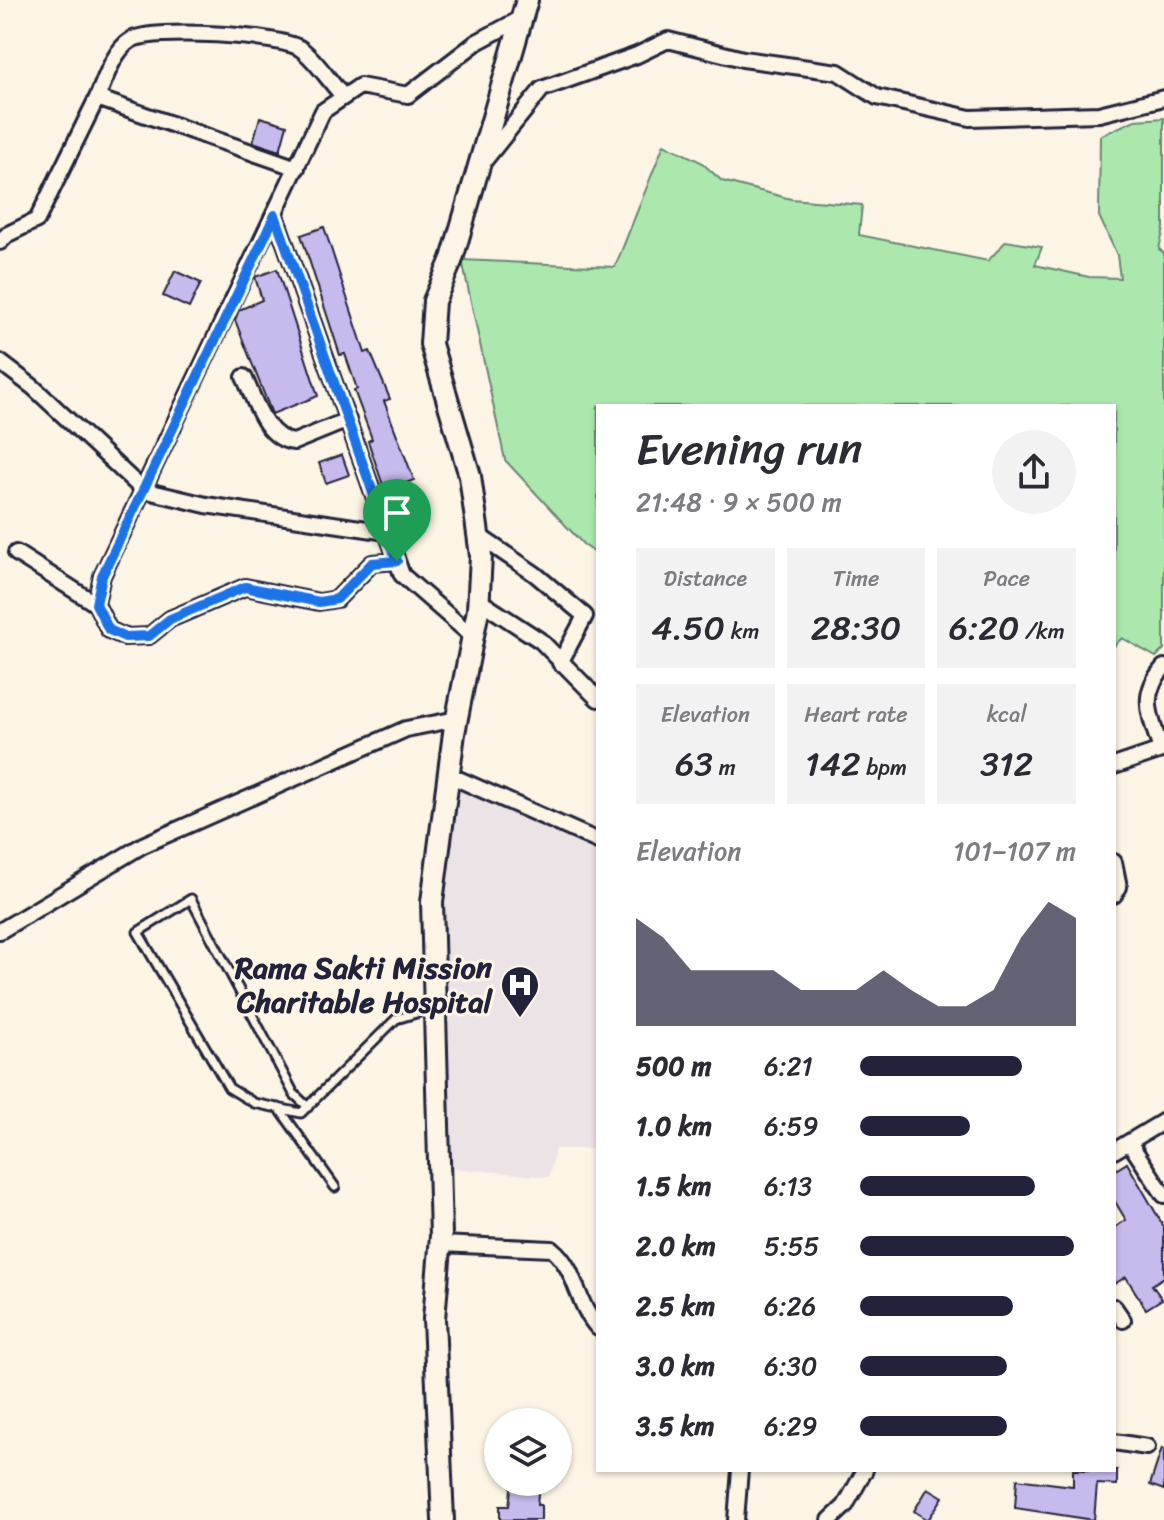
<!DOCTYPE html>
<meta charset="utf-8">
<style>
body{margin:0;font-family:Sriracha,sans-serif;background:#f2f2f3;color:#2b2b33;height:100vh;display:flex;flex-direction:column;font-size:30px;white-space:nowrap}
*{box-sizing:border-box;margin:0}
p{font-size:26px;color:#7c7c81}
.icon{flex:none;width:44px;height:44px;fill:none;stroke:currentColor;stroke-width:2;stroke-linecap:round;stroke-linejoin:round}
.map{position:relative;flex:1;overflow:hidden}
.panel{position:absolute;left:596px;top:404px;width:520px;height:1068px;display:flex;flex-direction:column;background:#fff;border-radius:0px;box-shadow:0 2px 6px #0004}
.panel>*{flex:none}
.controls{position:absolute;left:484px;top:1408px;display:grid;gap:16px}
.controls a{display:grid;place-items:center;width:88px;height:88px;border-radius:50%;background:#fff;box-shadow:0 2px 6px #0004;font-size:40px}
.pin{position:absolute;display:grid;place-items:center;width:68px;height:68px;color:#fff;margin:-82px -34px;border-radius:50% 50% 50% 0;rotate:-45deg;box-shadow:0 0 8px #0007}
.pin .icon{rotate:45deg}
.round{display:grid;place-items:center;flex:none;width:84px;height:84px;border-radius:42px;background:#f2f2f3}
.overview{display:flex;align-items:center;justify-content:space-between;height:136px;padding:0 40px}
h1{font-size:44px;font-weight:600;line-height:60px}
.stats{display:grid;grid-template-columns:repeat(3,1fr);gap:12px;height:136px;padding:8px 40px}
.stats div{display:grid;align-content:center;border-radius:0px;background:#f2f2f3;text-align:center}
.stats b{font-size:34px;font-weight:600}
.stats small{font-size:22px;font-weight:400}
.stats p{font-size:22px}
.chart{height:224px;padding:16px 40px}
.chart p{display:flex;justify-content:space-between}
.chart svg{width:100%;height:144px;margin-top:8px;fill:#22223b;opacity:.7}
ul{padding:0 40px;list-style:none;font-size:26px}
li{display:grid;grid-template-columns:128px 96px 1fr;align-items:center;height:60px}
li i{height:20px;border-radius:10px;background:#22223b}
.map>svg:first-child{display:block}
</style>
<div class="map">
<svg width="1164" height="1520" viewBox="0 0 1164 1520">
<rect width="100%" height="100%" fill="#fcf5e5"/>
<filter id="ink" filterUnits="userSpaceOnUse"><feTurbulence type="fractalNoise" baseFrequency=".0125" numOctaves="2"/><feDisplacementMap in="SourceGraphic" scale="16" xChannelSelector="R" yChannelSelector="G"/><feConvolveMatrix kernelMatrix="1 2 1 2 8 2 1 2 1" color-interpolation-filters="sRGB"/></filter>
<g filter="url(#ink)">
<path fill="#ece3e7" d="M 461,785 L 598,849 L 596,1149 L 555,1149 L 549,1177 L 451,1168 L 437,904 Z"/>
<path fill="#ace8ae" stroke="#678574" stroke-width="2" d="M 1164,118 L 1164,228 L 1159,249 L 1164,253 L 1164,649 L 1156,657 L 1122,638 L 1114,646 L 1114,406 L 598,406 L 598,555 L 583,544 L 505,460 L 462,260 L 615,267 L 664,144 L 701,162 L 722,181 L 791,199 L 862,205 L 859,235 L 988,261 L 1006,241 L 1042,247 L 1035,265 L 1089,277 L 1120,278 L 1117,255 L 1099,216 L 1100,136 L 1135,120 Z"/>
<path fill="#c7baec" stroke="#22223b" stroke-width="2" d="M 260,117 L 287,125 L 280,151 L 253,142 Z
M 324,227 L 365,353 L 370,351 L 390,399 L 384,401 L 414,480 L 385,491 L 368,441 L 372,439 L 354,390 L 357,389 L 345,354 L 340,355 L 301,235 Z
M 277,269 L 318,396 L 272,414 L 235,320 L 239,310 L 262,300 L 255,277 Z
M 175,271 L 201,283 L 189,308 L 163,296 Z
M 342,455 L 349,475 L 326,483 L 319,463 Z
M 1127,1163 L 1164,1227 L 1164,1277 L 1152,1285 L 1162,1299 L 1146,1309 L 1126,1277 L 1114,1284 L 1114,1228 L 1126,1220 L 1114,1200 L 1114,1171 Z
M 1162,1448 L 1164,1449 L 1164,1490 L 1150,1485 Z
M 1073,1470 L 1117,1470 L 1117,1485 L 1097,1484 L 1094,1520 L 1015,1508 L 1017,1479 L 1073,1486 Z
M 512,1482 L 539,1482 L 537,1505 L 541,1505 L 541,1520 L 500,1520 L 500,1506 L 509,1506 Z
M 928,1488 L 943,1497 L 928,1520 L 914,1511 Z"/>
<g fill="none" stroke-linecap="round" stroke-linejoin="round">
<g stroke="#22223b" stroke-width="13">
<path id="lane" d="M 308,1107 L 294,1094 L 191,899 L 138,932 L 229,1088 L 254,1103 L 301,1113 L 396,1019 L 433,1008
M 279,1108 L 335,1187"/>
</g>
<g stroke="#22223b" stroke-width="20">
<path id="street" d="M 97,98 C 105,80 113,51 131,40 C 152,27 282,35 301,49 C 316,60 329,81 342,95
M 484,161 L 542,89 L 637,55 L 668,40 L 743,59 L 838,72 L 877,97 L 970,118 L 1099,114 L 1164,98
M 275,215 L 402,575 L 472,636
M 0,242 L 8,234 L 37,220 L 97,98 L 297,168
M 0,362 L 33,387 L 143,490 L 206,505 L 387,532
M 244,377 C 255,400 265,439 294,442 L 348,420
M 479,536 L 535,574 L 585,616 L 560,663
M 16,553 L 96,604 L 109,630 L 125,637 L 149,636 L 170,619 L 245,587 L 319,602 L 337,599 L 372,563 L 397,561
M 478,600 L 541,641 L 598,699
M 96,604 L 102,576 L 323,111 L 360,86 L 408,95 L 477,42 L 522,18
M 1161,750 C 1151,716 1138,696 1164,667
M 1114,766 L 1164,749
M 449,775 L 598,841
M 1114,862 L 1119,887 L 1114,895
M 0,931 L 143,845 L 406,729 L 457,719
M 1129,1142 L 1164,1195
M 1114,1151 L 1164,1121
M 440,1244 L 552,1249 C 577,1269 576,1304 598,1328
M 1114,1307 L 1123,1320
M 1114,1442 L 1147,1447
M 736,1520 L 740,1470
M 830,1520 L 845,1506 L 865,1470"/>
</g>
<g stroke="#22223b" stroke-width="26">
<path id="secondary" d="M 443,1520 L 434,1319 L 441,1236 L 432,902 L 454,733 L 478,610 L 481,556 L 470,476 L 431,344 L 434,301 L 452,259 L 527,0"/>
</g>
<use href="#lane" stroke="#fcf5e5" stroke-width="7"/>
<use href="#street" stroke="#fcf5e5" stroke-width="14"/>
<use href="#secondary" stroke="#fcf5e5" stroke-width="20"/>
</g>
</g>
<g fill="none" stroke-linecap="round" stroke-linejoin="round" filter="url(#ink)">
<g stroke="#fff" stroke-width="16">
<path id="route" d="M 275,215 L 397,561 L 372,563 L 337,599 L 319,602 L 245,587 L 170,619 L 149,636 L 125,637 L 109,630 L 96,604 L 102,576 Z"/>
</g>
<use href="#route" stroke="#1a73e8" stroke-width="10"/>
</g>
<defs>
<g id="hospital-pin" transform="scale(2)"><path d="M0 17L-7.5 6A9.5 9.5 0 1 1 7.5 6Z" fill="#22223b" stroke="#fcf5e5"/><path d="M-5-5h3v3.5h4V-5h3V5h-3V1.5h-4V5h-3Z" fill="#fff"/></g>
</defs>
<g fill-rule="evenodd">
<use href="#hospital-pin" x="520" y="985"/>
</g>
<g text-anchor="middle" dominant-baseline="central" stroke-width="6" stroke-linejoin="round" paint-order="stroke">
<g font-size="30" font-weight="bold" fill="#22223b" stroke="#fcf5e5" text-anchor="end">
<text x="492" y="968">Rama Sakti Mission<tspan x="492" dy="34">Charitable Hospital</tspan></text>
</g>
</g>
</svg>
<div class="controls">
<a><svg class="icon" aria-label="layers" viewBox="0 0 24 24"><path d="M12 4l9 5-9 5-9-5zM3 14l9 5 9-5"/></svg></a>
</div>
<div class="pin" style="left:397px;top:561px;background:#1e9e55"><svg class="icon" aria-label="arrive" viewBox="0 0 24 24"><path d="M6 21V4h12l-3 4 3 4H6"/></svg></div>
<section class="panel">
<div class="overview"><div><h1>Evening run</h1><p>21:48 · 9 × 500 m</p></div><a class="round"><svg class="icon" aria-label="share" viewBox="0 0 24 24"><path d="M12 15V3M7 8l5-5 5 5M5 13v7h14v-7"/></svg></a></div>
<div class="stats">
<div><p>Distance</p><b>4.50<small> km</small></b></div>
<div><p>Time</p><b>28:30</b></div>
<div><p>Pace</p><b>6:20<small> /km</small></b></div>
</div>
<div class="stats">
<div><p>Elevation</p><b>63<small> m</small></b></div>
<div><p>Heart rate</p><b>142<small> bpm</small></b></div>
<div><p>kcal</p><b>312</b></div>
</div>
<div class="chart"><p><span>Elevation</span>101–107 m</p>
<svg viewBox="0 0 160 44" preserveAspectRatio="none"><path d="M0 44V11L10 17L20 27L30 27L40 27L50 27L60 33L70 33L80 33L90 27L100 33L110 38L120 38L130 33L140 17L150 6L160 11V44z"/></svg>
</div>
<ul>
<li><b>500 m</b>6:21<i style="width:75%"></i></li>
<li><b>1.0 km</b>6:59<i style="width:51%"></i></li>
<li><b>1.5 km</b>6:13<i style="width:81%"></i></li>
<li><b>2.0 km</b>5:55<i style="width:99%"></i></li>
<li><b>2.5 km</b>6:26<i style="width:71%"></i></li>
<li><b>3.0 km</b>6:30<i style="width:68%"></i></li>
<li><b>3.5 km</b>6:29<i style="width:68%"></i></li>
</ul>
</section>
</div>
